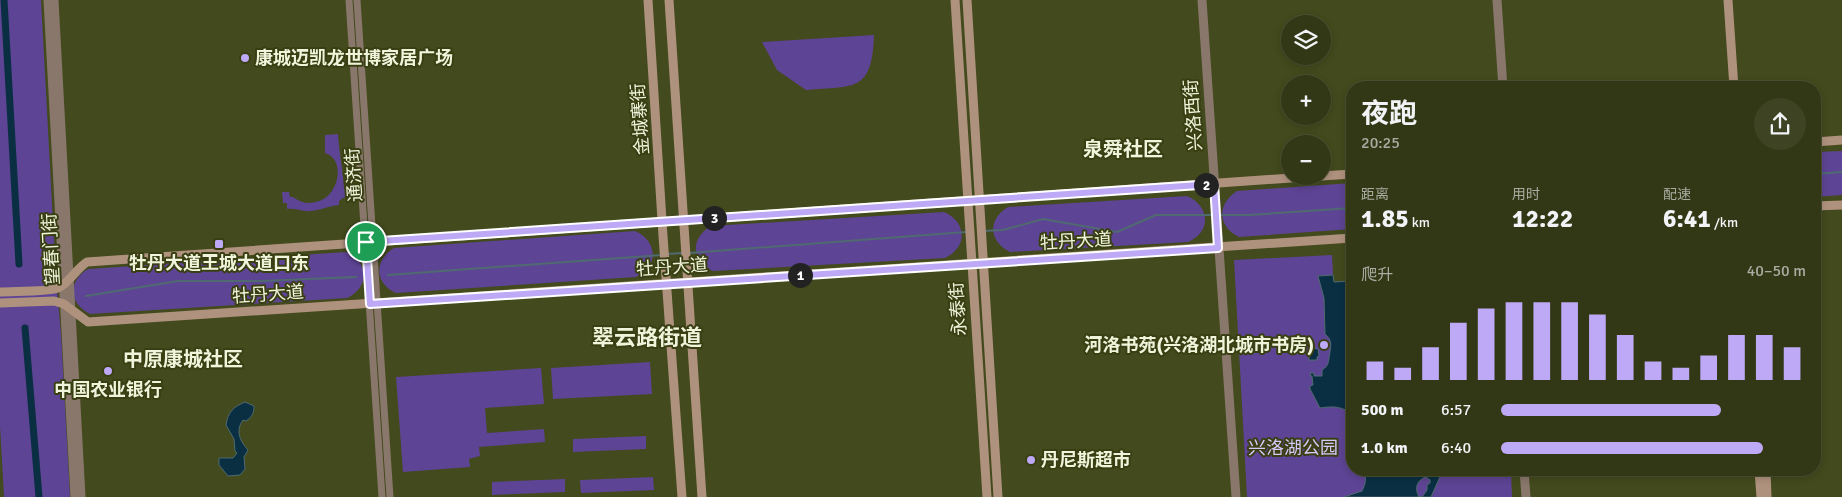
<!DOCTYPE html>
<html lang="zh">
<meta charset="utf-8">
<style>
body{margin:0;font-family:Signika,"Noto Sans SC",sans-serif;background:#3d4323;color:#f1f3f6;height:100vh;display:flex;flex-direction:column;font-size:19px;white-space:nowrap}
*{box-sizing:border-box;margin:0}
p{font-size:16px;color:#a8aca1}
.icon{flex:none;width:28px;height:28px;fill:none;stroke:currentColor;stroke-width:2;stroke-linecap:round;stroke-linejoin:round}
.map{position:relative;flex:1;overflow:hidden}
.side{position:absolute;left:1346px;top:81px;width:475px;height:395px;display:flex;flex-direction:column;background:#323816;border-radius:20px;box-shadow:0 2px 8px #0003,0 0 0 1px #4d5235}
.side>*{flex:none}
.controls{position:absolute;left:1281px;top:15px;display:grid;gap:10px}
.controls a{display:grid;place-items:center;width:50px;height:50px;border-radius:50%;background:#323816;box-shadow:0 2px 8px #0003,0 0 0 1px #4d5235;font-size:25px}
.pin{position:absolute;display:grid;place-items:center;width:42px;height:42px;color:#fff;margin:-21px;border:2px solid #fff;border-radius:50%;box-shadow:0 1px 5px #0007}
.km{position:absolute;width:25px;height:25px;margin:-12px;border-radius:50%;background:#222;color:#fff;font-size:14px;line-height:25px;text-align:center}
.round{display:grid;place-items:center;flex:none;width:52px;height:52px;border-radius:26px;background:#3d4323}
.headline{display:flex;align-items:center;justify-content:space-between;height:85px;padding:0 15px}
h1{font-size:28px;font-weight:700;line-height:38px}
.stats{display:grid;grid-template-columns:repeat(3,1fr);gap:8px;height:85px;padding:5px 15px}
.stats div{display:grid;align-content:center}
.stats b{font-size:25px;font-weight:700}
.stats small{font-size:14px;font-weight:400}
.stats p{font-size:14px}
.chart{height:140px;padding:10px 15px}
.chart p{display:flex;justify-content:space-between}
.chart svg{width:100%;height:90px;margin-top:5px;stroke:#bda9f5;stroke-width:6}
ul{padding:0 15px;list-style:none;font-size:16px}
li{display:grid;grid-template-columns:80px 60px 1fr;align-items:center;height:38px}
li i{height:12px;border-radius:6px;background:#bda9f5}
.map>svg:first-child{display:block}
</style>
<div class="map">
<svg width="1842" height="497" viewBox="0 0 1842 497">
<rect width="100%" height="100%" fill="#434a1d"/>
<path fill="#5e4494" d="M 0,0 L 41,0 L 56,278 L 61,334 L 70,497 L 4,497 L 0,426 Z
M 874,35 C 872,92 855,86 806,90 L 777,70 L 762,42 Z
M 338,134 C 339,153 343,170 344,189 L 347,189 L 346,196 L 339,201 L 339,205 C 329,206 321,210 311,211 C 303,212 296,208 287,209 L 287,203 L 283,203 L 282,192 L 289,192 L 290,197 C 295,197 295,199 300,201 C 305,204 314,203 319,201 C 339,195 346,159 325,153 L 325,135 Z
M 1842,151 L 1842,195 L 1815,197 L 1815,152 Z
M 1352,183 L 1352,229 L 1239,237 C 1217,226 1217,204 1237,191 Z
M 1187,196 C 1210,206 1212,232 1188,242 L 1010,252 C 988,241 988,219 1008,207 Z
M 944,212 C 967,222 968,247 945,258 L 713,271 C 691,261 690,238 711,226 Z
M 635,231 C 658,241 659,267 636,277 L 396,293 C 374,283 374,260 394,248 Z
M 346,252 C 369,262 370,287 347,298 L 90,314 C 68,303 68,281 88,269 Z
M 1332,255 L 1333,275 L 1318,276 L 1324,297 L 1325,333 L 1331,341 L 1330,363 L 1322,376 L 1312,376 L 1313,385 L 1310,388 L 1320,407 C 1333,406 1343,406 1352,415 L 1352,470 L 1363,470 C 1367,478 1366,483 1362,491 L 1344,497 L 1247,497 L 1234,260 Z
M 650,362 L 652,394 L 553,399 L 551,368 Z
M 541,368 L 544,404 L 485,408 L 487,433 L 544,429 L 545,442 L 479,447 L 480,456 L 469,459 L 470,467 L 403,472 L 396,377 Z
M 1352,372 L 1352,403 L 1346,385 L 1348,375 Z
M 646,436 L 646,449 L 573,452 L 573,439 Z
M 1443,470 L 1511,470 L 1512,497 L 1431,497 Z
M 653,477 L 654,490 L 581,493 L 580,480 Z
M 1426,477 L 1430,480 C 1430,485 1427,491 1424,496 L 1419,497 C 1414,488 1417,480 1426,477 Z
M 565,479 L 565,492 L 492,495 L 492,482 Z"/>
<path fill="#0a2f43" stroke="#4f6a71" d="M 1333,275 L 1334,282 L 1350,281 L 1351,298 L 1352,299 L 1352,372 L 1348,375 L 1346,385 L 1352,403 L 1352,415 C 1343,406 1333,406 1320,408 L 1310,389 L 1310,386 L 1313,385 L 1312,376 L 1311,376 L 1310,373 L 1314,373 L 1314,376 L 1322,376 L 1322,370 C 1330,365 1328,361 1330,352 C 1331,344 1332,340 1325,334 L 1324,298 L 1318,276 Z
M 1312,348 L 1318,349 L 1319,356 L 1317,357 L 1317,360 L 1309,360 L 1309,350 L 1312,350 Z
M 245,402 L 254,406 C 254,413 252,417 246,421 L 243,420 C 235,431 240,441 248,450 L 244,457 L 245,469 L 240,475 L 228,476 L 219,465 L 219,458 L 233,458 L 237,453 L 235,451 L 234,439 L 226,425 C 228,412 233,407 245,402 Z
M 1363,470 L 1443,470 L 1431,497 L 1422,497 L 1427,490 L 1427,485 L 1430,483 L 1430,480 L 1426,477 C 1417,480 1414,488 1419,497 L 1422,497 L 1344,497 L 1362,491 C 1366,483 1367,478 1363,470 Z"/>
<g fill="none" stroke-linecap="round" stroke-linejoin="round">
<path stroke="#4f6a71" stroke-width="2" d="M 1815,174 L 1842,172
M 1220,215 L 1249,215 L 1352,208
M 983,231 L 1003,230 L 1043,219 L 1117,232 L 1156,215 L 1215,215
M 689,253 L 966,232
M 667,254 L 682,253
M 388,275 L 662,255
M 86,296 L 178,281 L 260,281 L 356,277"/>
<path stroke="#0a2f43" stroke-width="7" d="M 4,0 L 19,264
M 25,328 L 39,497"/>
<path stroke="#89776b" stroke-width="7" d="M 349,0 L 382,497
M 357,0 L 390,497"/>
<path stroke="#89776b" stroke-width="9" d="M 48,0 L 75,497
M 54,0 L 81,497
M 1202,0 L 1236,497
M 1497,0 L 1503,88
M 1524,470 L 1526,497"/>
<path stroke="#af927e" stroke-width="9" d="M 648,0 L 663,236 L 682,497
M 669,0 L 702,497
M 955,0 L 987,497
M 967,0 L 998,497
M 1728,0 L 1734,88
M 1815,142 L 1842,140
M 1322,176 L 1352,174
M 1815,206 L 1842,205
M 0,292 C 12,291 50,292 58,288 C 70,282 76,269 87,262 L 1319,176
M 0,303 L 54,301 L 64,304 L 88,322 L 1352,238
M 1759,470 L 1761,497
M 1766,470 L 1767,497"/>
</g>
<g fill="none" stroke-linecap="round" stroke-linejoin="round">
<g stroke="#fff" stroke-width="10">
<path id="route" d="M 1214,184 L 1218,248 L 370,304 L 366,242 Z"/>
</g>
<use href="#route" stroke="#bda9f5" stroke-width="6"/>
</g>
<g fill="#bda9f5" stroke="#393f12" stroke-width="2">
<circle cx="245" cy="58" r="5"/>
<rect x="214" y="239" width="10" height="10" rx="2.5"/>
<circle cx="1324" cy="345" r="5"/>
<circle cx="108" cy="371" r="5"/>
<circle cx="1031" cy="460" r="5"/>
</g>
<g text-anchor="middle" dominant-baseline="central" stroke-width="4" stroke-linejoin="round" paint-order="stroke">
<g font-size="18" font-weight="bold" fill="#eff4db" stroke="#393f12" text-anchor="start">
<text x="255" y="58">康城迈凯龙世博家居广场</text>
<text x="219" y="263" text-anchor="middle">牡丹大道王城大道口东</text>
<text x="1314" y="345" text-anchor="end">河洛书苑(兴洛湖北城市书房)</text>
<text x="108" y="390" text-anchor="middle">中国农业银行</text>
<text x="1041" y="460">丹尼斯超市</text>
</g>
<g font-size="18" fill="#eff4db" stroke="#393f12">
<text transform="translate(1193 115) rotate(-94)">兴洛西街</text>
<text transform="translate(640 119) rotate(-94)">金城寨街</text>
<text transform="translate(354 175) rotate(-94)">通济街</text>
<text transform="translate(1076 241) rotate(-3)">牡丹大道</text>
<text transform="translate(51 249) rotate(-93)">望春门街</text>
<text transform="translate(672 267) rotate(-4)">牡丹大道</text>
<text transform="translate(268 294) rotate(-4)">牡丹大道</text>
<text transform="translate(958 309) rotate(-94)">永泰街</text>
</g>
<g font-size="18" fill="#d4c8f8" stroke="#393f12">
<text x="1293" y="448">兴洛湖公园</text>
</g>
<g font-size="20" font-weight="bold" fill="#eff4db" stroke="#393f12">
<text x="1123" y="149">泉舜社区</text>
<text x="183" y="359">中原康城社区</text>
</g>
<g font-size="22" font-weight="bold" fill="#eff4db" stroke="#393f12">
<text x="647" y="337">翠云路街道</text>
</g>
</g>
</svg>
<div class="controls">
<a><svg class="icon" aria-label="layers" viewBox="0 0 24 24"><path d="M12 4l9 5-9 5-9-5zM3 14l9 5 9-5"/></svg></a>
<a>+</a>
<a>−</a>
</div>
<div class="pin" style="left:366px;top:242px;background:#1e9e55"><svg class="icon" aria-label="arrive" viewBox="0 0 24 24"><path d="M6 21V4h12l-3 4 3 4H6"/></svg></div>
<b class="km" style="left:800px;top:275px">1</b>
<b class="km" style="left:1206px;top:185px">2</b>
<b class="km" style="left:714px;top:218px">3</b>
<section class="side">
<div class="headline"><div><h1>夜跑</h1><p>20:25</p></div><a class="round"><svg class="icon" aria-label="share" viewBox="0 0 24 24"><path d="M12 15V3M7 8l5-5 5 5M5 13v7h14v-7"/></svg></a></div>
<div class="stats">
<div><p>距离</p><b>1.85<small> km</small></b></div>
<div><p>用时</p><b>12:22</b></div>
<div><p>配速</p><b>6:41<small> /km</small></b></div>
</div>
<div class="chart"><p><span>爬升</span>40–50 m</p>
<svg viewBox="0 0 160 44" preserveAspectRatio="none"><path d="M5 44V35M15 44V38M25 44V28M35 44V16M45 44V9M55 44V6M65 44V6M75 44V6M85 44V12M95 44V22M105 44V35M115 44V38M125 44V32M135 44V22M145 44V22M155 44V28"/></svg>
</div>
<ul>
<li><b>500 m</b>6:57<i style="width:72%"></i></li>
<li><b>1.0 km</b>6:40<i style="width:86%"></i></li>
</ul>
</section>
</div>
